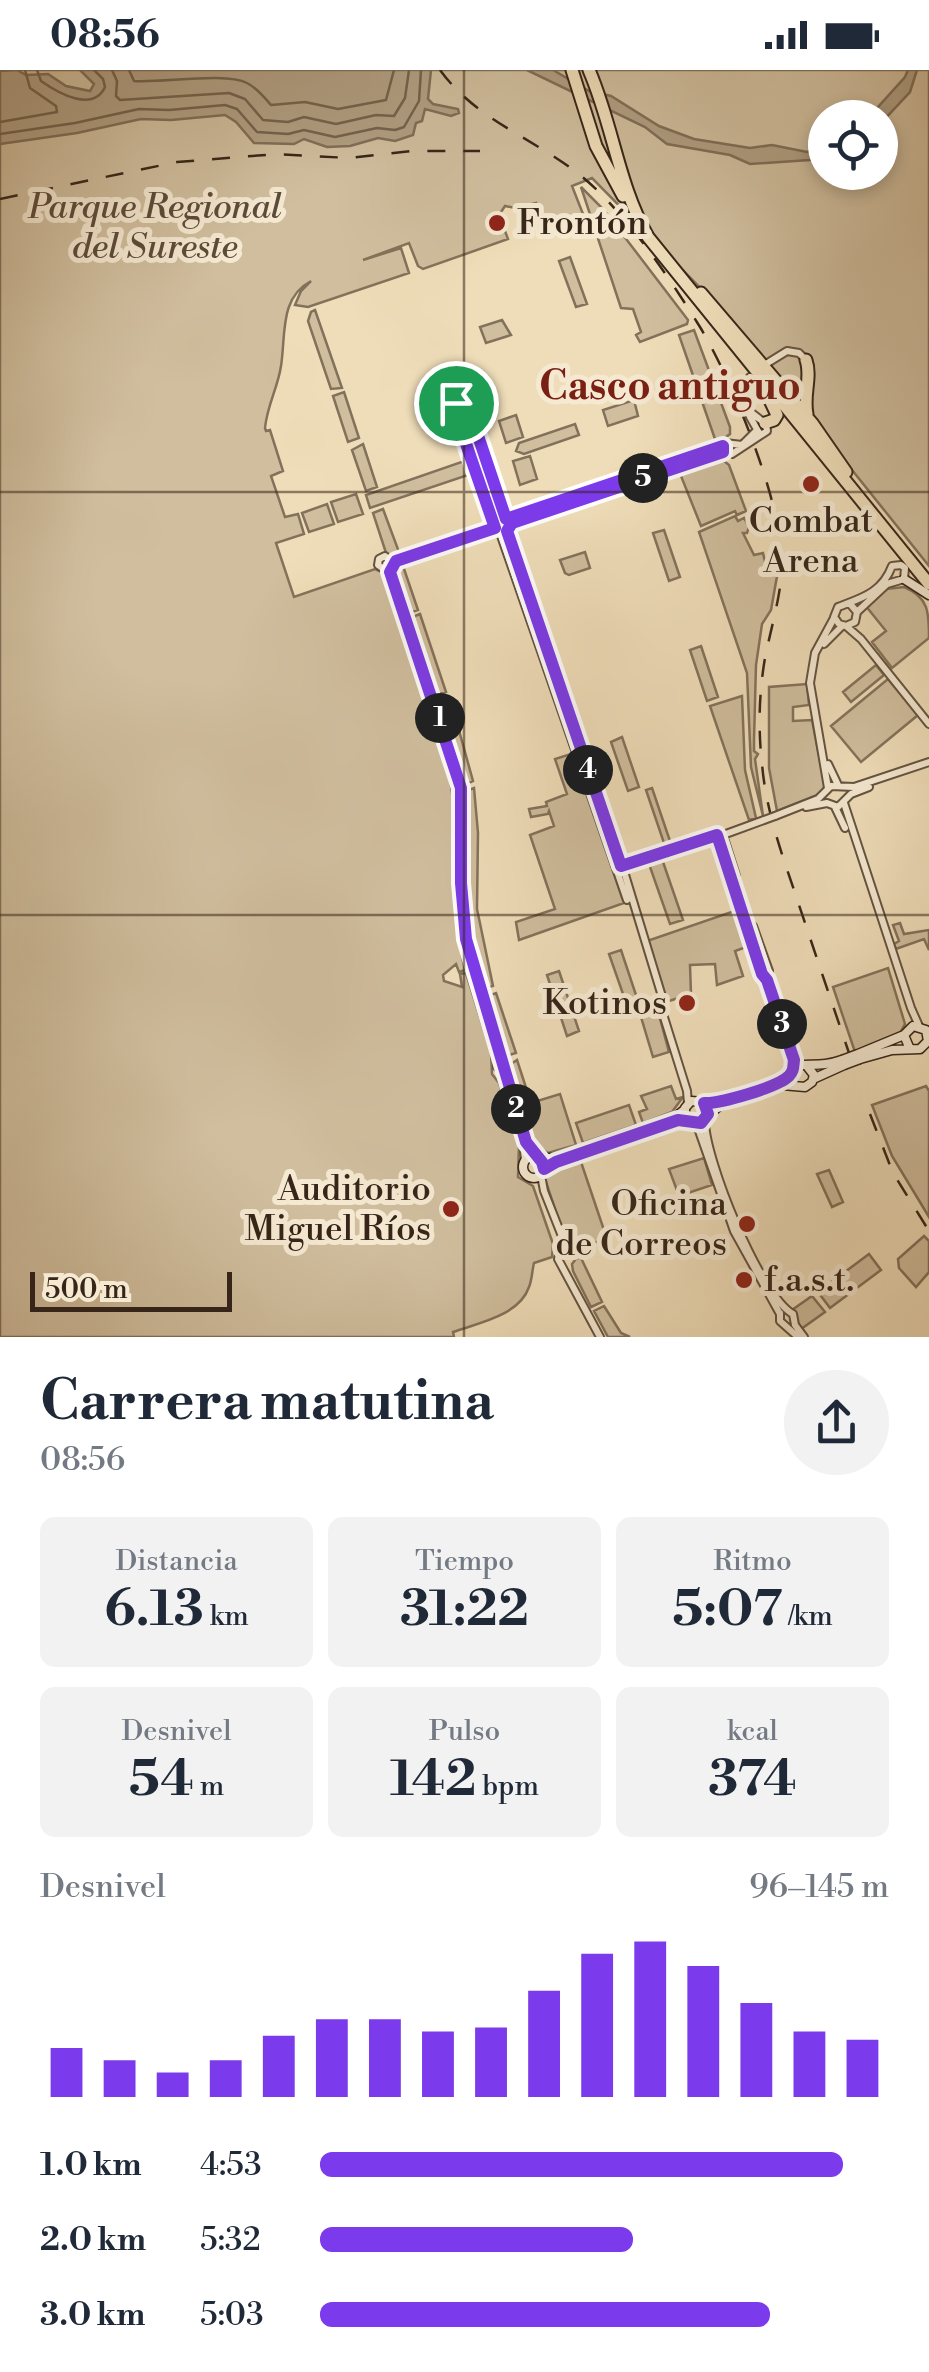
<!DOCTYPE html>
<html lang="es">
<meta charset="utf-8">
<style>
body{margin:0;font-family:"Libre Bodoni",serif;background:#f2f2f3;color:#1f2937;height:100vh;display:flex;flex-direction:column;font-size:38px;white-space:nowrap}
*{box-sizing:border-box;margin:0}
p{font-size:32px;color:#747a83}
.icon{flex:none;width:55px;height:55px;fill:none;stroke:currentColor;stroke-width:2;stroke-linecap:round;stroke-linejoin:round}
.map{position:relative;height:1267px;overflow:hidden}
.sheet{display:flex;flex-direction:column;background:#fff;flex:1}
.sheet>*{flex:none}
.fabs{position:absolute;left:808px;top:30px;display:grid;gap:20px}
.fabs a{display:grid;place-items:center;width:90px;height:90px;border-radius:50%;background:#fff;box-shadow:0 5px 15px #0003;font-size:50px}
.scale{position:absolute;left:30px;bottom:25px;width:202px;box-sizing:border-box;padding-left:10px;border:5px solid #362518;border-top:0;font-size:28px;line-height:35px;white-space:nowrap;color:#362518;-webkit-text-stroke:8px #f5e9d2;paint-order:stroke}
.pin{position:absolute;display:grid;place-items:center;width:85px;height:85px;color:#fff;margin:-42px;border:5px solid #fff;border-radius:50%;box-shadow:0 2px 10px #0007}
.km{position:absolute;width:50px;height:50px;margin:-25px;border-radius:50%;background:#222;color:#fff;font-size:28px;line-height:50px;text-align:center}
.round{display:grid;place-items:center;flex:none;width:105px;height:105px;border-radius:52px;background:#f2f2f3}
.headline{display:flex;align-items:center;justify-content:space-between;height:170px;padding:0 40px}
h1{font-size:55px;font-weight:700;line-height:75px}
.figures{display:grid;grid-template-columns:repeat(3,1fr);gap:15px;height:170px;padding:10px 40px}
.figures div{display:grid;align-content:center;border-radius:15px;background:#f2f2f3;text-align:center}
.figures b{font-size:50px;font-weight:700}
.figures small{font-size:28px;font-weight:400}
.figures p{font-size:28px}
.chart{height:280px;padding:20px 40px}
.chart p{display:flex;justify-content:space-between}
.chart svg{width:100%;height:180px;margin-top:10px;stroke:#7c3aed;stroke-width:6}
ul{padding:0 40px;list-style:none;font-size:32px}
li{display:grid;grid-template-columns:160px 120px 1fr;align-items:center;height:75px}
li i{height:25px;border-radius:12px;background:#7c3aed}
.status{display:flex;justify-content:space-between;align-items:center;height:70px;padding:0 50px;background:#fff;direction:ltr}
.status svg{height:28px;fill:currentColor}
.map>svg:first-child{display:block}
</style>
<div class="status"><b>08:56</b><svg viewBox="0 0 49 12"><path d="M0 12V9h3v3zM5 12V6h3v6zM10 12V3h3v9zM15 12V0h3v12zM26 1h20v11H26zM47 4h2v5h-2z"/></svg></div>
<div class="map">
<svg width="929" height="1267" viewBox="0 0 929 1267">
<rect width="100%" height="100%" fill="#efddb9"/>
<filter id="stains"><feTurbulence type="fractalNoise" baseFrequency=".002" numOctaves="4"/><feColorMatrix values="0 0 0 0 .2 0 0 0 0 .09 0 0 0 0 .02 0 0 0 .5 -.17"/></filter>
<radialGradient id="worn" r=".72"><stop offset=".6" stop-color="#630" stop-opacity="0"/><stop offset="1" stop-color="#630" stop-opacity=".3"/></radialGradient>
<path fill="#d0be9e" stroke="#83725b" stroke-width="2.5" fill-rule="evenodd" d="M 0,0 L 929,0 L 929,496 L 731,249 L 592,108 L 572,116 L 583,144 L 542,158 L 536,133 L 515,138 L 505,136 L 499,145 L 508,169 L 423,199 L 418,196 L 409,173 L 363,190 L 401,178 L 409,203 L 308,237 L 295,235 L 301,221 L 311,211 C 279,228 286,265 281,296 C 278,317 267,336 265,358 L 266,361 L 270,360 L 283,401 L 271,406 L 285,447 L 298,444 L 304,464 L 276,473 L 294,527 L 375,499 L 384,503 C 401,573 437,638 450,709 C 461,771 448,836 465,900 L 459,902 L 456,894 L 443,905 L 444,911 L 462,917 L 460,904 L 466,903 L 491,983 L 492,1004 L 499,1013 L 519,1075 L 518,1107 L 533,1116 L 553,1174 L 552,1187 L 534,1193 C 532,1201 532,1210 529,1217 C 519,1246 478,1253 453,1262 L 454,1267 L 0,1267 ZM 825,48 L 880,48 L 880,102 L 825,102 Z
M 581,117 L 604,140 L 688,250 L 687,254 L 640,272 L 636,265 L 641,262 L 633,239 L 621,238 Z
M 570,187 L 587,234 L 576,237 L 559,191 Z
M 315,240 L 342,318 L 331,319 L 308,251 L 311,242 Z
M 502,250 L 511,265 L 486,273 L 480,257 Z
M 694,260 L 730,357 L 730,364 L 722,370 L 715,369 L 679,265 Z
M 344,322 L 359,368 L 348,372 L 333,326 Z
M 634,330 L 638,346 L 608,356 L 603,340 Z
M 516,345 L 523,367 L 506,373 L 499,351 Z
M 575,354 L 579,365 L 524,384 L 516,381 L 519,373 Z
M 363,374 L 377,417 L 366,421 L 352,380 Z
M 530,386 L 537,409 L 520,415 L 513,391 Z
M 718,386 L 729,395 L 746,441 L 737,445 L 735,441 L 701,456 L 679,401 Z
M 470,389 L 474,403 L 370,438 L 366,425 Z
M 356,424 L 363,444 L 338,452 L 331,432 Z
M 327,434 L 334,454 L 309,462 L 302,443 Z
M 383,439 L 399,482 L 393,487 L 386,483 L 373,443 Z
M 735,446 L 738,451 L 744,448 L 749,457 L 747,463 L 743,463 L 754,485 L 763,483 L 766,496 L 779,495 L 771,540 L 762,554 L 756,595 L 754,670 L 754,681 L 758,684 L 755,689 L 763,746 L 751,697 L 747,603 L 699,462 Z
M 664,460 L 680,507 L 669,511 L 653,463 Z
M 585,482 L 590,498 L 569,505 L 565,503 L 560,490 Z
M 402,493 L 418,540 L 409,543 L 394,503 L 396,495 Z
M 904,517 C 929,527 929,543 929,568 L 892,598 L 872,572 L 886,561 L 865,535 L 886,519 Z
M 420,544 L 446,622 L 436,625 L 410,548 Z
M 701,576 L 718,627 L 707,631 L 690,580 Z
M 876,595 L 884,605 L 851,632 L 843,622 Z
M 888,609 L 918,645 L 861,692 L 831,656 Z
M 807,614 L 809,635 L 793,637 L 793,651 L 812,650 L 825,716 L 820,724 L 777,741 L 769,698 L 769,617 Z
M 742,626 L 745,700 L 756,748 L 749,750 L 710,636 Z
M 450,628 L 473,711 L 466,714 L 462,712 L 439,632 Z
M 622,667 L 639,717 L 628,721 L 611,672 Z
M 574,683 L 624,833 L 519,870 L 516,852 L 555,839 L 530,765 L 554,756 L 549,741 L 548,744 L 531,747 L 529,739 L 547,736 L 546,732 L 567,724 L 555,689 Z
M 474,718 L 478,763 L 477,839 L 493,916 L 483,919 L 466,842 L 464,726 L 466,721 Z
M 652,718 L 672,777 L 666,779 L 646,720 Z
M 662,789 L 683,850 L 670,854 L 649,794 Z
M 740,839 L 752,875 L 735,881 L 743,906 L 717,915 L 715,894 L 690,895 L 691,924 L 666,932 L 647,871 Z
M 900,853 L 904,864 L 929,860 L 929,880 L 924,869 L 896,879 L 894,874 L 899,871 L 893,855 Z
M 621,880 L 641,940 L 630,944 L 609,884 Z
M 888,898 L 905,954 L 900,963 L 855,982 L 833,917 Z
M 559,901 L 579,961 L 567,966 L 547,905 Z
M 496,923 L 516,983 L 506,986 L 485,927 Z
M 658,941 L 669,982 L 653,987 L 641,947 Z
M 517,990 L 531,1033 L 560,1024 L 576,1075 L 548,1083 L 534,1074 L 508,996 Z
M 671,1016 L 676,1029 L 683,1027 L 672,1042 L 643,1053 L 639,1042 L 647,1039 L 641,1026 Z
M 926,1016 L 929,1021 L 929,1147 L 892,1086 L 872,1035 Z
M 629,1035 L 636,1055 L 583,1073 L 576,1053 Z
M 704,1088 L 712,1115 L 679,1126 L 669,1099 Z
M 580,1089 L 607,1169 L 573,1179 L 567,1175 L 545,1109 L 553,1099 Z
M 829,1100 L 843,1132 L 832,1137 L 817,1104 Z
M 924,1166 L 929,1171 L 929,1202 L 916,1217 L 899,1198 L 898,1189 Z
M 869,1184 L 881,1200 L 830,1238 L 818,1222 Z
M 579,1185 L 577,1188 L 581,1188 L 602,1232 L 591,1237 L 573,1201 L 572,1194 Z
M 812,1226 L 825,1242 L 801,1259 L 792,1240 Z
M 604,1236 L 621,1263 L 630,1267 L 608,1267 L 594,1241 Z"/>
<path fill="#b09e82" stroke="#7f6e58" stroke-width="2.5" d="M 17,0 L 26,5 L 48,4 L 66,16 L 90,21 L 94,14 L 80,0 L 431,0 L 428,29 L 433,34 L 458,39 L 459,43 L 451,46 L 425,39 L 422,51 L 416,53 L 413,65 L 395,71 L 378,68 L 350,76 L 327,77 L 304,69 L 294,74 L 254,73 L 236,52 L 225,45 L 171,50 L 141,49 L 77,63 L 0,74 L 0,1 Z
M 527,0 L 553,0 L 589,21 L 611,26 L 659,56 L 694,69 L 750,78 L 772,75 L 807,82 L 817,79 L 825,64 L 825,85 L 810,90 L 750,94 L 730,85 L 667,74 L 645,57 Z
M 908,0 L 917,0 L 910,22 L 880,54 L 880,48 L 869,47 L 905,7 Z"/>
<g fill="none" stroke-linecap="round" stroke-linejoin="round">
<path stroke="#73624d" stroke-width="2.5" d="M 37,0 L 41,11 C 58,23 93,43 105,17 L 103,9 L 94,0
M 112,0 L 117,11 L 116,26 L 120,30 L 229,23 L 245,29 L 263,50 L 288,52 L 304,47 L 336,54 L 376,45 L 394,46 L 405,28 L 409,0
M 129,0 L 134,11 C 162,13 226,2 247,13 C 257,18 264,27 271,35 L 305,32 L 338,39 L 386,30 L 394,0
M 0,52 L 57,42 L 56,36 L 30,18 L 25,0
M 0,64 L 75,53 L 139,39 L 169,40 L 225,35 L 237,39 L 257,62 L 288,64 L 304,60 L 335,67 L 377,58 L 395,60 L 404,57 L 419,31 L 421,0"/>
<g stroke="#645340" stroke-width="10">
<path id="tertiary" d="M 766,294 L 787,281 L 799,283 L 805,289
M 750,307 C 733,325 750,346 759,363
M 749,341 L 766,354 L 767,361 L 732,384 L 724,382 L 725,373 L 742,375 L 757,360
M 676,391 L 671,391 L 671,397 L 676,397 L 676,391 L 722,376
M 678,395 L 723,381
M 604,416 L 670,393
M 605,420 L 672,398
M 506,449 L 598,418
M 508,455 L 599,423
M 499,460 L 492,449 L 457,346 L 454,336 L 459,330 L 466,332 L 471,342 L 506,444 L 507,463 L 623,798 L 664,933
M 499,460 L 627,830
M 393,493 L 385,486 L 379,489 L 378,495 L 387,501 L 396,491 L 495,458
M 390,499 L 462,720 L 463,851 L 472,900 L 501,989
M 851,535 L 857,542 L 855,552 L 846,556 L 839,554 L 834,547 L 838,537 C 861,528 882,523 892,496 L 901,495 L 905,498 L 904,509 L 887,514 L 857,542
M 846,556 L 861,569 L 929,654
M 824,574 L 842,556
M 828,694 L 838,715
M 828,718 L 810,613 L 815,583 L 834,548
M 844,733 L 911,938 L 919,956
M 806,737 L 827,733 L 838,737 L 851,724 L 869,717
M 835,737 L 845,758
M 775,746 L 818,729 L 831,716 L 854,717 L 929,692
M 723,765 L 719,763 L 717,767 L 762,904 L 767,910 L 794,987 L 793,999
M 723,765 L 736,806
M 723,765 L 764,750
M 622,797 L 717,765
M 753,856 L 769,901 L 769,910
M 658,928 L 687,1021 L 688,1033
M 497,990 L 503,990 L 503,996 L 497,997 Z
M 503,996 L 527,1072 L 538,1088
M 705,1051 C 705,1089 760,1226 793,1244 L 795,1255 L 804,1267
M 694,1054 L 699,1061 L 734,1161 L 780,1244
M 523,1070 L 525,1091
M 541,1105 L 544,1121 L 567,1179
M 560,1180 L 558,1189 L 600,1267
M 780,1243 L 780,1251 L 798,1267"/>
</g>
<g stroke="#362518" stroke-width="11">
<path id="secondary" d="M 904,509 L 929,525
M 909,977 L 904,965 L 913,956 L 926,960 L 928,971
M 858,984 L 904,965
M 860,989 L 892,980 L 920,979 L 929,970
M 807,996 L 814,1005 L 812,1012 L 805,1017 L 782,1015 L 719,1036 L 698,1054 L 685,1048 L 685,1038 L 691,1031 L 718,1033 L 780,1012 L 798,995 C 815,994 825,996 842,990
M 813,1009 L 844,995
M523 1097a11 11 0 1 1 22 0a11 11 0 1 1-22 0Z
M 539,1088 L 555,1088 L 673,1049 L 684,1040"/>
</g>
<g stroke="#362518" stroke-width="15">
<path id="motorway" d="M 572,0 L 596,76 L 623,126
M 589,0 C 613,55 618,114 648,167 L 929,514
M 701,223 L 812,353 L 846,402
M 806,290 C 812,307 803,325 807,344
M 765,353 L 774,350 L 777,345 L 769,328"/>
</g>
<use href="#tertiary" stroke="#f5e9d2" stroke-width="6"/>
<use href="#secondary" stroke="#f5e9d2" stroke-width="8"/>
<use href="#motorway" stroke="#efddb9" stroke-width="11"/>
<path stroke="#362518" stroke-width="2.5" stroke-dasharray="18 18" stroke-linecap="butt" d="M 440,0 C 475,48 526,65 572,99 C 619,132 669,207 700,257 C 732,310 785,438 782,499 C 780,529 771,558 765,588 C 759,623 758,658 762,694 C 766,742 783,787 798,832 C 815,883 832,933 849,983
M 0,129 L 177,92 L 277,84 L 349,88 L 411,81 L 480,81
M 870,1044 L 893,1103 L 929,1161"/>
<g stroke="#645340" stroke-width="10" stroke-linecap="butt">
<path id="tertiary-bridge" d="M 764,750 L 775,746"/>
</g>
<g stroke="#362518" stroke-width="11" stroke-linecap="butt">
<path id="secondary-bridge" d="M 842,990 L 858,984
M 844,995 L 860,989"/>
</g>
<use href="#tertiary-bridge" stroke="#f5e9d2" stroke-width="6"/>
<use href="#secondary-bridge" stroke="#f5e9d2" stroke-width="8"/>
</g>
<g fill="none" stroke-linecap="round" stroke-linejoin="round">
<g stroke="#fff" stroke-width="20">
<path id="route" d="M 463,330 L 470,342 L 506,449 L 723,376 L 723,382 L 512,453 L 507,461 L 621,796 L 717,765 L 762,904 L 767,910 L 794,990 C 793,998 794,1000 789,1006 C 778,1017 720,1034 704,1033 L 708,1044 L 701,1053 L 678,1050 L 556,1092 L 544,1099 L 542,1092 L 526,1072 L 466,869 L 461,813 L 461,718 L 390,502 L 396,491 L 495,458 L 454,339 L 456,333 Z"/>
</g>
<use href="#route" stroke="#7c3aed" stroke-width="12"/>
</g>
<path fill="none" stroke="#362518" stroke-width="2.5" stroke-opacity="0.55" d="M 464,0 L 464,1267M 0,422 L 929,422M 0,845 L 929,845"/>
<g fill="#8f2418" stroke="#f5e9d2" stroke-width="4">
<circle cx="497" cy="153" r="10"/>
<circle cx="811" cy="414" r="10"/>
<circle cx="687" cy="933" r="10"/>
<circle cx="451" cy="1139" r="10"/>
<circle cx="747" cy="1154" r="10"/>
<circle cx="744" cy="1210" r="10"/>
</g>
<g text-anchor="middle" dominant-baseline="central" stroke-width="10" stroke-linejoin="round" paint-order="stroke">
<g font-size="35" font-style="italic" fill="#5c4b3a" stroke="#f5e9d2">
<text x="155" y="137">Parque Regional<tspan x="155" dy="40">del Sureste</tspan></text>
</g>
<g font-size="35" fill="#362518" stroke="#f5e9d2" text-anchor="end">
<text x="517" y="153" text-anchor="start">Frontón</text>
<text x="811" y="451" text-anchor="middle">Combat<tspan x="811" dy="40">Arena</tspan></text>
<text x="667" y="933">Kotinos</text>
<text x="431" y="1119">Auditorio<tspan x="431" dy="40">Miguel Ríos</tspan></text>
<text x="727" y="1134">Oficina<tspan x="727" dy="40">de Correos</tspan></text>
<text x="764" y="1210" text-anchor="start">f.a.s.t.</text>
</g>
<g font-size="40" font-weight="bold" fill="#7a1f14" stroke="#f5e9d2">
<text x="670" y="317">Casco antiguo</text>
</g>
</g>
<rect width="100%" height="100%" filter="url(#stains)"/>
<rect width="100%" height="100%" fill="url(#worn)"/>
</svg>
<div class="fabs">
<a><svg class="icon" aria-label="locate" viewBox="0 0 24 24"><circle cx="12" cy="12" r="6"/><path d="M12 2v4M12 18v4M2 12h4M18 12h4"/></svg></a>
</div>
<div class="scale">500 m</div>
<div class="pin" style="left:456px;top:333px;background:#1e9e55"><svg class="icon" aria-label="arrive" viewBox="0 0 24 24"><path d="M6 21V4h12l-3 4 3 4H6"/></svg></div>
<b class="km" style="left:440px;top:648px">1</b>
<b class="km" style="left:516px;top:1039px">2</b>
<b class="km" style="left:782px;top:954px">3</b>
<b class="km" style="left:588px;top:700px">4</b>
<b class="km" style="left:643px;top:408px">5</b>
</div>
<section class="sheet">
<div class="headline"><div><h1>Carrera matutina</h1><p>08:56</p></div><a class="round"><svg class="icon" aria-label="share" viewBox="0 0 24 24"><path d="M12 15V3M7 8l5-5 5 5M5 13v7h14v-7"/></svg></a></div>
<div class="figures">
<div><p>Distancia</p><b>6.13<small> km</small></b></div>
<div><p>Tiempo</p><b>31:22</b></div>
<div><p>Ritmo</p><b>5:07<small> /km</small></b></div>
</div>
<div class="figures">
<div><p>Desnivel</p><b>54<small> m</small></b></div>
<div><p>Pulso</p><b>142<small> bpm</small></b></div>
<div><p>kcal</p><b>374</b></div>
</div>
<div class="chart"><p><span>Desnivel</span>96–145 m</p>
<svg viewBox="0 0 160 44" preserveAspectRatio="none"><path d="M5 44V32M15 44V35M25 44V38M35 44V35M45 44V29M55 44V25M65 44V25M75 44V28M85 44V27M95 44V18M105 44V9M115 44V6M125 44V12M135 44V21M145 44V28M155 44V30"/></svg>
</div>
<ul>
<li><b>1.0 km</b>4:53<i style="width:92%"></i></li>
<li><b>2.0 km</b>5:32<i style="width:55%"></i></li>
<li><b>3.0 km</b>5:03<i style="width:79%"></i></li>
</ul>
</section>
